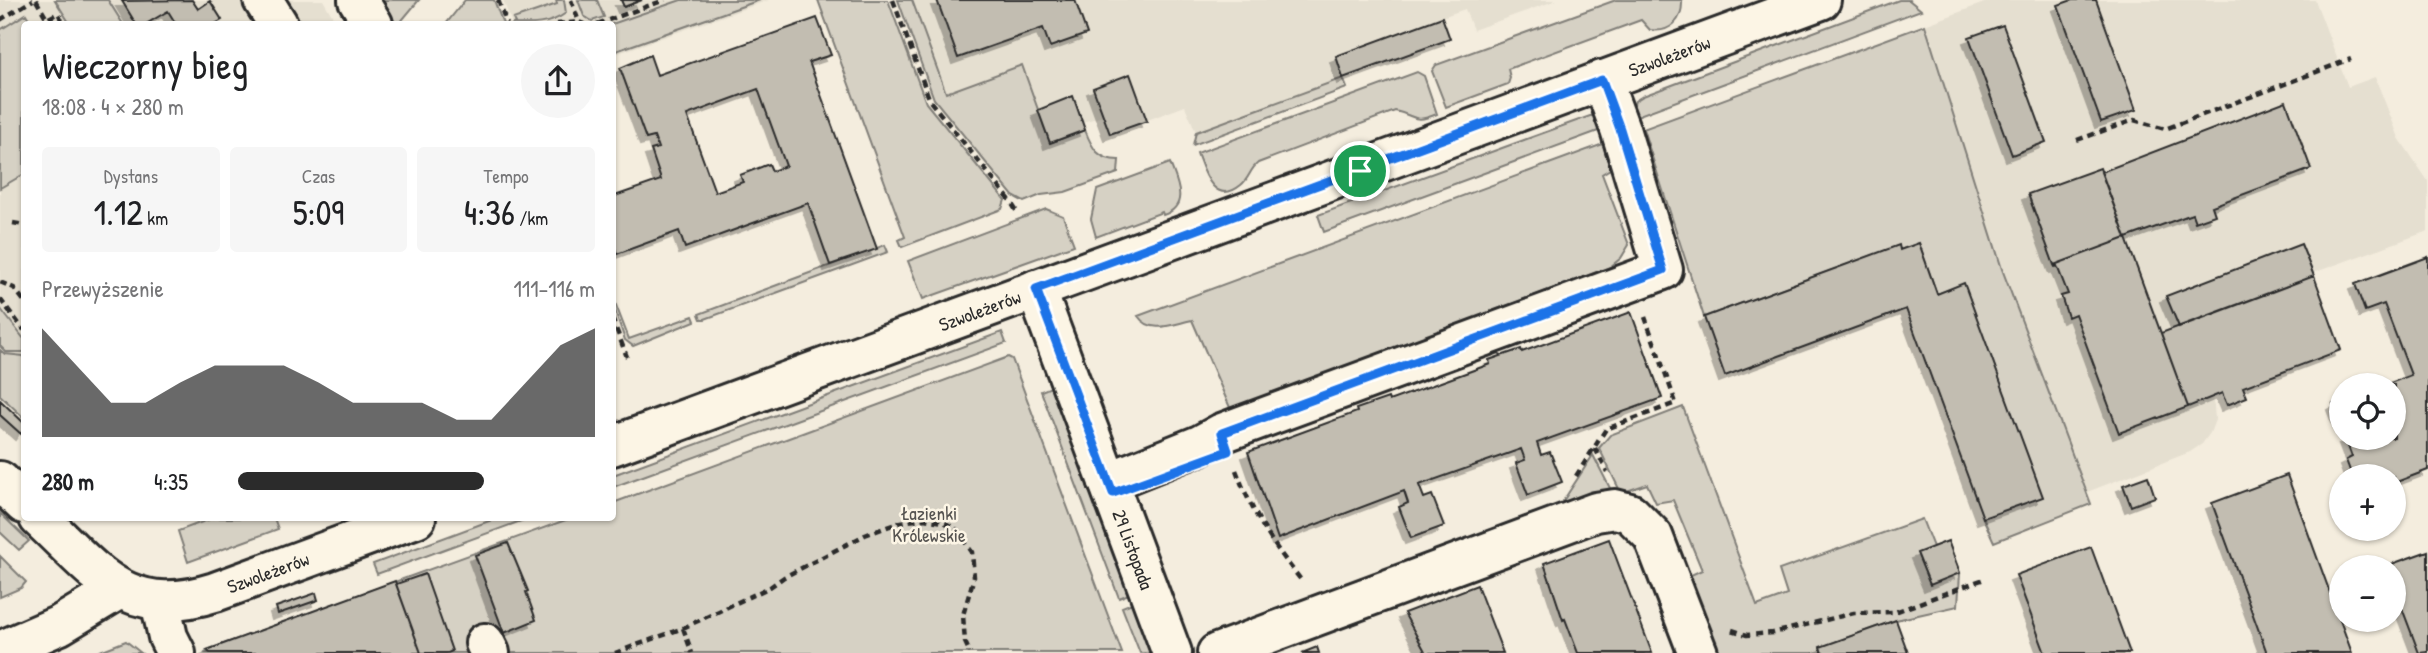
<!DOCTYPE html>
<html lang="pl">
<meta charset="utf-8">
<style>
body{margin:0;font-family:"Patrick Hand",sans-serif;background:#f6f6f6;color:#202124;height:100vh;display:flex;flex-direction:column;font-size:26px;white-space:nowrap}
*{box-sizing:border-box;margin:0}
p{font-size:23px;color:#757577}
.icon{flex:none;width:38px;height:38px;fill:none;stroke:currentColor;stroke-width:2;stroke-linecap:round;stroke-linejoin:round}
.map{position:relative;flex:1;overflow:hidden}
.panel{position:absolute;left:21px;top:21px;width:595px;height:500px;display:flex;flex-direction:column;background:#fff;border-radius:7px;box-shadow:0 2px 5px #0004}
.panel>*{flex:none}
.controls{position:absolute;left:2329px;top:373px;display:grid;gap:14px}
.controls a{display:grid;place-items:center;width:77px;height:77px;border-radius:50%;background:#fff;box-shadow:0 2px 5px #0004;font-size:35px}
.pin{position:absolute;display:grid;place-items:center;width:60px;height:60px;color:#fff;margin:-30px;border:4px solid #fff;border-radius:50%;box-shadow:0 2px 7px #0007}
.round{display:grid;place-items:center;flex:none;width:74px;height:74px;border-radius:37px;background:#f6f6f6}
.overview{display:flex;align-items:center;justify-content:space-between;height:119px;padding:0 21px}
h1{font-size:38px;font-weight:600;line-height:52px}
.stats{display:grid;grid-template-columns:repeat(3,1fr);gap:10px;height:119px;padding:7px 21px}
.stats div{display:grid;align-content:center;border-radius:7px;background:#f6f6f6;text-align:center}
.stats b{font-size:35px;font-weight:600}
.stats small{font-size:19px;font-weight:400}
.stats p{font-size:19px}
.chart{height:196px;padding:14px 21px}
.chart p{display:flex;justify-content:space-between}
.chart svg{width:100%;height:126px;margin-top:7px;fill:#2b2b2b;opacity:.7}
ul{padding:0 21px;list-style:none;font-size:23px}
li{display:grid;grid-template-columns:112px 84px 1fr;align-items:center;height:52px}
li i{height:18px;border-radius:9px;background:#2b2b2b}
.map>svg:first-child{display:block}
</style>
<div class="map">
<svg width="2428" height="653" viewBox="0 0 2428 653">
<defs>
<filter id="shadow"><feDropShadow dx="-6" dy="6" stdDeviation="0" flood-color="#0004"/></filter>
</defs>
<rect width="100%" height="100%" fill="#f4edde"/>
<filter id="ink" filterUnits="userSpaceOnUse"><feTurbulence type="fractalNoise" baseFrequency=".0143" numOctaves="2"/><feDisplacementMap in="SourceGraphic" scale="14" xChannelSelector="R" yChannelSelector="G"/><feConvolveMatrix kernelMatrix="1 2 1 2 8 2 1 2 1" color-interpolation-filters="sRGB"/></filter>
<g filter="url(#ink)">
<path fill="#e5dfd0" d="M 0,0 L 323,0 L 337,24 L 24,24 L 24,356 L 5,354 L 0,350 Z
M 503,0 L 769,0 L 613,55 L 612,24 L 512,24 Z
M 912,0 L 1557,0 L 1473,30 L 1465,9 L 1442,17 L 1450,39 L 1196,132 L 1185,106 L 1110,134 L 1103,116 L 1083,122 L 1085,130 L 1050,143 L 946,93 Z
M 1992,0 L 2315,0 L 2348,87 L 2375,77 L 2399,138 L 2428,181 L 2428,231 L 2313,273 L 2243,387 L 2247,397 L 2227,405 L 2222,394 L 2211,398 L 2214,406 L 2215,420 L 2210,433 L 2202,444 L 2190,452 L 2087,492 L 2002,269 L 1925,25 Z"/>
<path fill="#d6d1c4" stroke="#807e78" stroke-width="2" d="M 55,0 L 108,0 L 123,24 L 70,24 Z
M 376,0 L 419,0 L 399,24 L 390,22 Z
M 465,0 L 494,0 L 503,24 L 446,24 Z
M 556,0 L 564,0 L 566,13 C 550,25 531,25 513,24 L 515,23 L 513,19 L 557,4 Z
M 578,0 L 597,0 L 604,17 L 592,21 L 584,16 Z
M 681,0 L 760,0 L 613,52 L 612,24 Z
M 818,0 L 888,0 L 926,103 L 1005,200 L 1002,209 L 902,247 L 899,240 L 905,237 Z
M 898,0 L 912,0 L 946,93 L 1022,65 L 1050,143 L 1085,130 C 1092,148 1098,160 1119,160 L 1118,173 L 1065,192 L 1041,195 L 1024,202 L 1013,196 L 934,99 Z
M 1616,0 L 1682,0 C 1683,20 1671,33 1650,30 L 1641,20 L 1508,69 L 1510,78 L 1508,84 L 1446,107 L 1432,71 L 1436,65 Z
M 1899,0 L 1909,0 L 1921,10 L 1634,117 L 1632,110 L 1635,101 L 1643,96 Z
M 26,14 L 32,24 L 24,24 L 24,174 L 0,188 L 0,30 Z
M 1925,25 L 2002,269 L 2091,504 L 1994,542 L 1983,518 L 2042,496 L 1964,284 L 1937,294 L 1919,243 L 1900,250 L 1898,246 L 1704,317 L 1643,129 Z
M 1417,72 L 1424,76 L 1437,114 C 1412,124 1418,116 1395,111 L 1258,163 C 1250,169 1249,179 1241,185 C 1214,207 1204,172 1197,153 Z
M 1343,78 L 1347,88 L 1193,145 L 1196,132 Z
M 1590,116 L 1599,116 L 1609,127 L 1324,232 L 1318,215 Z
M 1603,144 L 1610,169 L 1602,174 L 1629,245 L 1621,258 L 1610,267 L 1231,410 L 1192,320 C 1173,324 1151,335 1138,316 Z
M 1170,163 C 1177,182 1190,206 1163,215 L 1162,212 L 1096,237 L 1091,219 L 1097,190 Z
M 1046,209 L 1063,216 L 1074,245 L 923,299 L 908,261 Z
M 885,245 L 888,252 L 705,319 L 701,319 L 699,314 Z
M 614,300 L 629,339 L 693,316 L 695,321 L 633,346 L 625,340 L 613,305 Z
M 0,308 L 24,339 L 24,352 L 6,352 L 0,346 Z
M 1002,332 L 1006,343 L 613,487 L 613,475 Z
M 0,350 L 5,354 L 24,356 L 24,418 L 0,395 Z
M 1008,357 L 1012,359 L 1122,653 L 205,653 L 207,650 L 571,518 L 612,518 L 613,503 Z
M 1051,387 L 1129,594 L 1119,598 L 1041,391 Z
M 1683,407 L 1757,606 L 1787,595 L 1779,570 L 1922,519 L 1933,547 L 1948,541 L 1960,573 L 1958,606 L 1896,620 L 1821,647 L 1822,653 L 1708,653 L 1680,580 L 1702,570 L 1673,500 L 1656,503 L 1647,484 L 1621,493 L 1599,448 L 1610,435 Z
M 1593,455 L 1613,494 L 1552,518 Z
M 0,513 L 29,541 L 19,550 L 0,532 Z
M 213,518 L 274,518 L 278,529 L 188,562 L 178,531 Z
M 497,518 L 529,518 L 377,574 L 373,564 Z
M 0,556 L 26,582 L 21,588 L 0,597 Z
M 1132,603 L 1151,653 L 1140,653 L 1122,607 Z
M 126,641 L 141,653 L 95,653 Z"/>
<path fill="#c2bdb1" stroke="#2b2b2b" stroke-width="2" fill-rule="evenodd" filter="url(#shadow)" d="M 192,0 L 198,9 L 210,1 L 222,20 L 215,24 L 176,24 L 168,11 L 146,24 L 136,24 L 122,1 Z
M 621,0 L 642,0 L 624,7 Z
M 937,0 L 1075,0 L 1087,34 L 1050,47 L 1043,28 L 958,58 Z
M 2072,0 L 2096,0 L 2136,110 L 2101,122 L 2058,5 Z
M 1442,17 L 1450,39 L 1343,78 L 1336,56 Z
M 817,18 L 831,55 L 809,62 L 877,249 L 830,265 L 808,203 L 685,248 L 679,231 L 617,254 L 612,240 L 612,197 L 661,180 L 651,150 L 658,148 L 654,137 L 646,139 L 620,68 L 650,55 L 657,75 ZM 758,89 L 786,166 L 772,171 L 769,164 L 740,175 L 743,182 L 715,192 L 687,115 Z
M 2003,25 L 2046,142 L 2012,155 L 1969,37 Z
M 1130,74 L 1147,121 L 1110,134 L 1093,88 Z
M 1073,96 L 1085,130 L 1050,143 L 1038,110 Z
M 2286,101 L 2311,169 L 2212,206 L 2215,215 L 2195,222 L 2192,214 L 2126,238 L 2101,172 Z
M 2100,168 L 2126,238 L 2054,265 L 2028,194 Z
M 2126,238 L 2188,407 L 2119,433 L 2075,314 L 2068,317 L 2061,296 L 2068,294 L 2057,266 L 2055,267 L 2054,265 Z
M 1919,243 L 1937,294 L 1964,283 L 2043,497 L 1983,518 L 1906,309 L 1725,376 L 1704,317 L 1899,245 L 1900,250 Z
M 2301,244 L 2314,276 L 2179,327 L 2166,296 Z
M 2428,257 L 2428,470 L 2394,483 L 2394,476 L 2352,476 L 2346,460 L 2352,457 L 2345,438 L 2394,438 L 2394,385 L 2385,385 L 2411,375 L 2384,304 L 2365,311 L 2355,284 Z
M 2314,276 L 2341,350 L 2243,387 L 2247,397 L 2227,405 L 2222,393 L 2188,407 L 2161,333 Z
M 1631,312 L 1662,398 L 1537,443 L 1541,455 L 1550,452 L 1562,482 L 1528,495 L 1516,463 L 1525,460 L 1521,449 L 1419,485 L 1424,498 L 1432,495 L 1444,526 L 1411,538 L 1399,507 L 1408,503 L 1404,491 L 1278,539 L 1248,452 L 1357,412 L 1356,409 L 1388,398 L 1389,401 L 1490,364 L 1489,360 L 1521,349 L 1522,352 Z
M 0,400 L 24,423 L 24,430 L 21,434 L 0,415 Z
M 2342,401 L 2342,428 L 2333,404 Z
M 2287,475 L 2352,653 L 2267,653 L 2212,503 Z
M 2148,476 L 2155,497 L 2131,506 L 2123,485 Z
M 1609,539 L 1652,653 L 1578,653 L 1565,619 L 1563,620 L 1544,563 Z
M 1948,541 L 1960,573 L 1930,585 L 1917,553 Z
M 508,543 L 528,591 L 526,592 L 536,620 L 504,633 L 475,555 Z
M 2091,547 L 2130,653 L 2045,653 L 2016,575 Z
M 2428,551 L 2428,652 L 2419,653 L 2394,587 L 2394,567 L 2386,566 Z
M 425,574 L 452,651 L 448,653 L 421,653 L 396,584 Z
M 395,581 L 421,653 L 210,653 L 207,650 Z
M 1477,585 L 1503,653 L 1426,653 L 1404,613 Z
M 316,593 L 318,600 L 278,614 L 276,607 Z
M 1896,620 L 1908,653 L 1822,653 L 1820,647 Z
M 1317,647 L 1319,653 L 1302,653 Z"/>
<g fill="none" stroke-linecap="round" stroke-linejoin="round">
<g stroke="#2b2b2b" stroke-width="44">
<g id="minor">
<path d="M 263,0 L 278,24"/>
<path d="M 358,0 L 373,24"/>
<path id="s1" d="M 1036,289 L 1172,653"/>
<path id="s2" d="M 612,446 L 1821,0"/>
<path d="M 0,481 L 24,504"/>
<path d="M 1108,482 L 1200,445 L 1222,433 L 1663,270 L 1620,129 L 1602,80"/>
<path id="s3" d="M 39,518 C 98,573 126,620 215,592 L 416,518"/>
<path d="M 160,601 L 168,637 L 176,653"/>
<path d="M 485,643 L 490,653"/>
<path d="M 0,651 L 60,625 L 118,590"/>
<path d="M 1217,653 L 1596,512 L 1615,509 L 1630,513 L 1653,536 L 1698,653"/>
</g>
</g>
<path stroke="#2b2b2b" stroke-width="4.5" stroke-dasharray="7 5" stroke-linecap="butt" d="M 36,0 L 47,19 L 58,13 L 64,24
M 498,0 L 507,24
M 571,0 L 579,22 L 584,24
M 893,0 L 930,101 L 1009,199 L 1017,212
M 0,20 L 33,0
M 557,24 L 579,22
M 597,24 L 665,0
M 2077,140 L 2134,120 L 2165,129 L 2351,59
M 13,223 L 24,225
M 0,282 L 14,288 L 24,301
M 0,299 L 24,330
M 612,318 L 627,357
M 1595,448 L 1607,472
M 1236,470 C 1253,515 1272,544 1302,581
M 1576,476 L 1606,429 L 1676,403 L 1645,317
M 683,628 L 692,653
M 1732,630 L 1747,635 L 1773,633 L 1854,613 L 1895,612 L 1984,579
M 615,653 L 683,628 L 770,587 L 784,577 L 865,535 L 901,522 L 924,519 L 944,522 L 956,529 L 972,552 L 974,577 L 963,615 L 965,642 L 970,653"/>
<use href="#minor" stroke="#fcf5e5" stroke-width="38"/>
</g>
</g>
<g fill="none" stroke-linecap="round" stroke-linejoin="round" filter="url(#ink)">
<g stroke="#fff" stroke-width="14">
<path id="route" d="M 1602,80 L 1620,129 L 1663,270 L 1222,433 L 1228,451 L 1113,493 L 1036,289 Z"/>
</g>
<use href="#route" stroke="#1a73e8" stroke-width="9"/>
</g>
<g text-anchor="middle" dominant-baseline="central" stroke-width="5" stroke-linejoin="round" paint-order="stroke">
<g font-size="19" fill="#2b2b2b" stroke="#fcf5e5">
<text stroke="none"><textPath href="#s2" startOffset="1127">Szwoleżerów</textPath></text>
<text stroke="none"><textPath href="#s2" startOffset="392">Szwoleżerów</textPath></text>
<text stroke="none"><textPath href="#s1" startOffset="278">29 Listopada</textPath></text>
<text stroke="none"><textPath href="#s3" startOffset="262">Szwoleżerów</textPath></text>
</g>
<g font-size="19" fill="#565451" stroke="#fcf5e5">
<text x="929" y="513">Łazienki<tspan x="929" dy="22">Królewskie</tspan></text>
</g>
</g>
</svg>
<div class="controls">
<a><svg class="icon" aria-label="locate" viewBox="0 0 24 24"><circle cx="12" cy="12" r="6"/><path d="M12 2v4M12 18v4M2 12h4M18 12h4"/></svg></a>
<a>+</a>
<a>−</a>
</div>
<div class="pin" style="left:1360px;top:171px;background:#1e9e55"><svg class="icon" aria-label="arrive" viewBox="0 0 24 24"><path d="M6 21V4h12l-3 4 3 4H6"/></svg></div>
<section class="panel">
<div class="overview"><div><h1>Wieczorny bieg</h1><p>18:08 · 4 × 280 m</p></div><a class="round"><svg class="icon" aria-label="share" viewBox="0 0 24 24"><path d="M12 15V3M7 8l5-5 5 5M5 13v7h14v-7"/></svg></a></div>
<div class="stats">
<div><p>Dystans</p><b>1.12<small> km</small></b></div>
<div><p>Czas</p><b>5:09</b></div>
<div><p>Tempo</p><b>4:36<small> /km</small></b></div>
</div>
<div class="chart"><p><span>Przewyższenie</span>111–116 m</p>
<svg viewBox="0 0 160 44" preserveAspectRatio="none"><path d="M0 44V6L10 19L20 32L30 32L40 25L50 19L60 19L70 19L80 25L90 32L100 32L110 32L120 38L130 38L140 25L150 12L160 6V44z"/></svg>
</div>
<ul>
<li><b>280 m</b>4:35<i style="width:69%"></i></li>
</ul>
</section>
</div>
